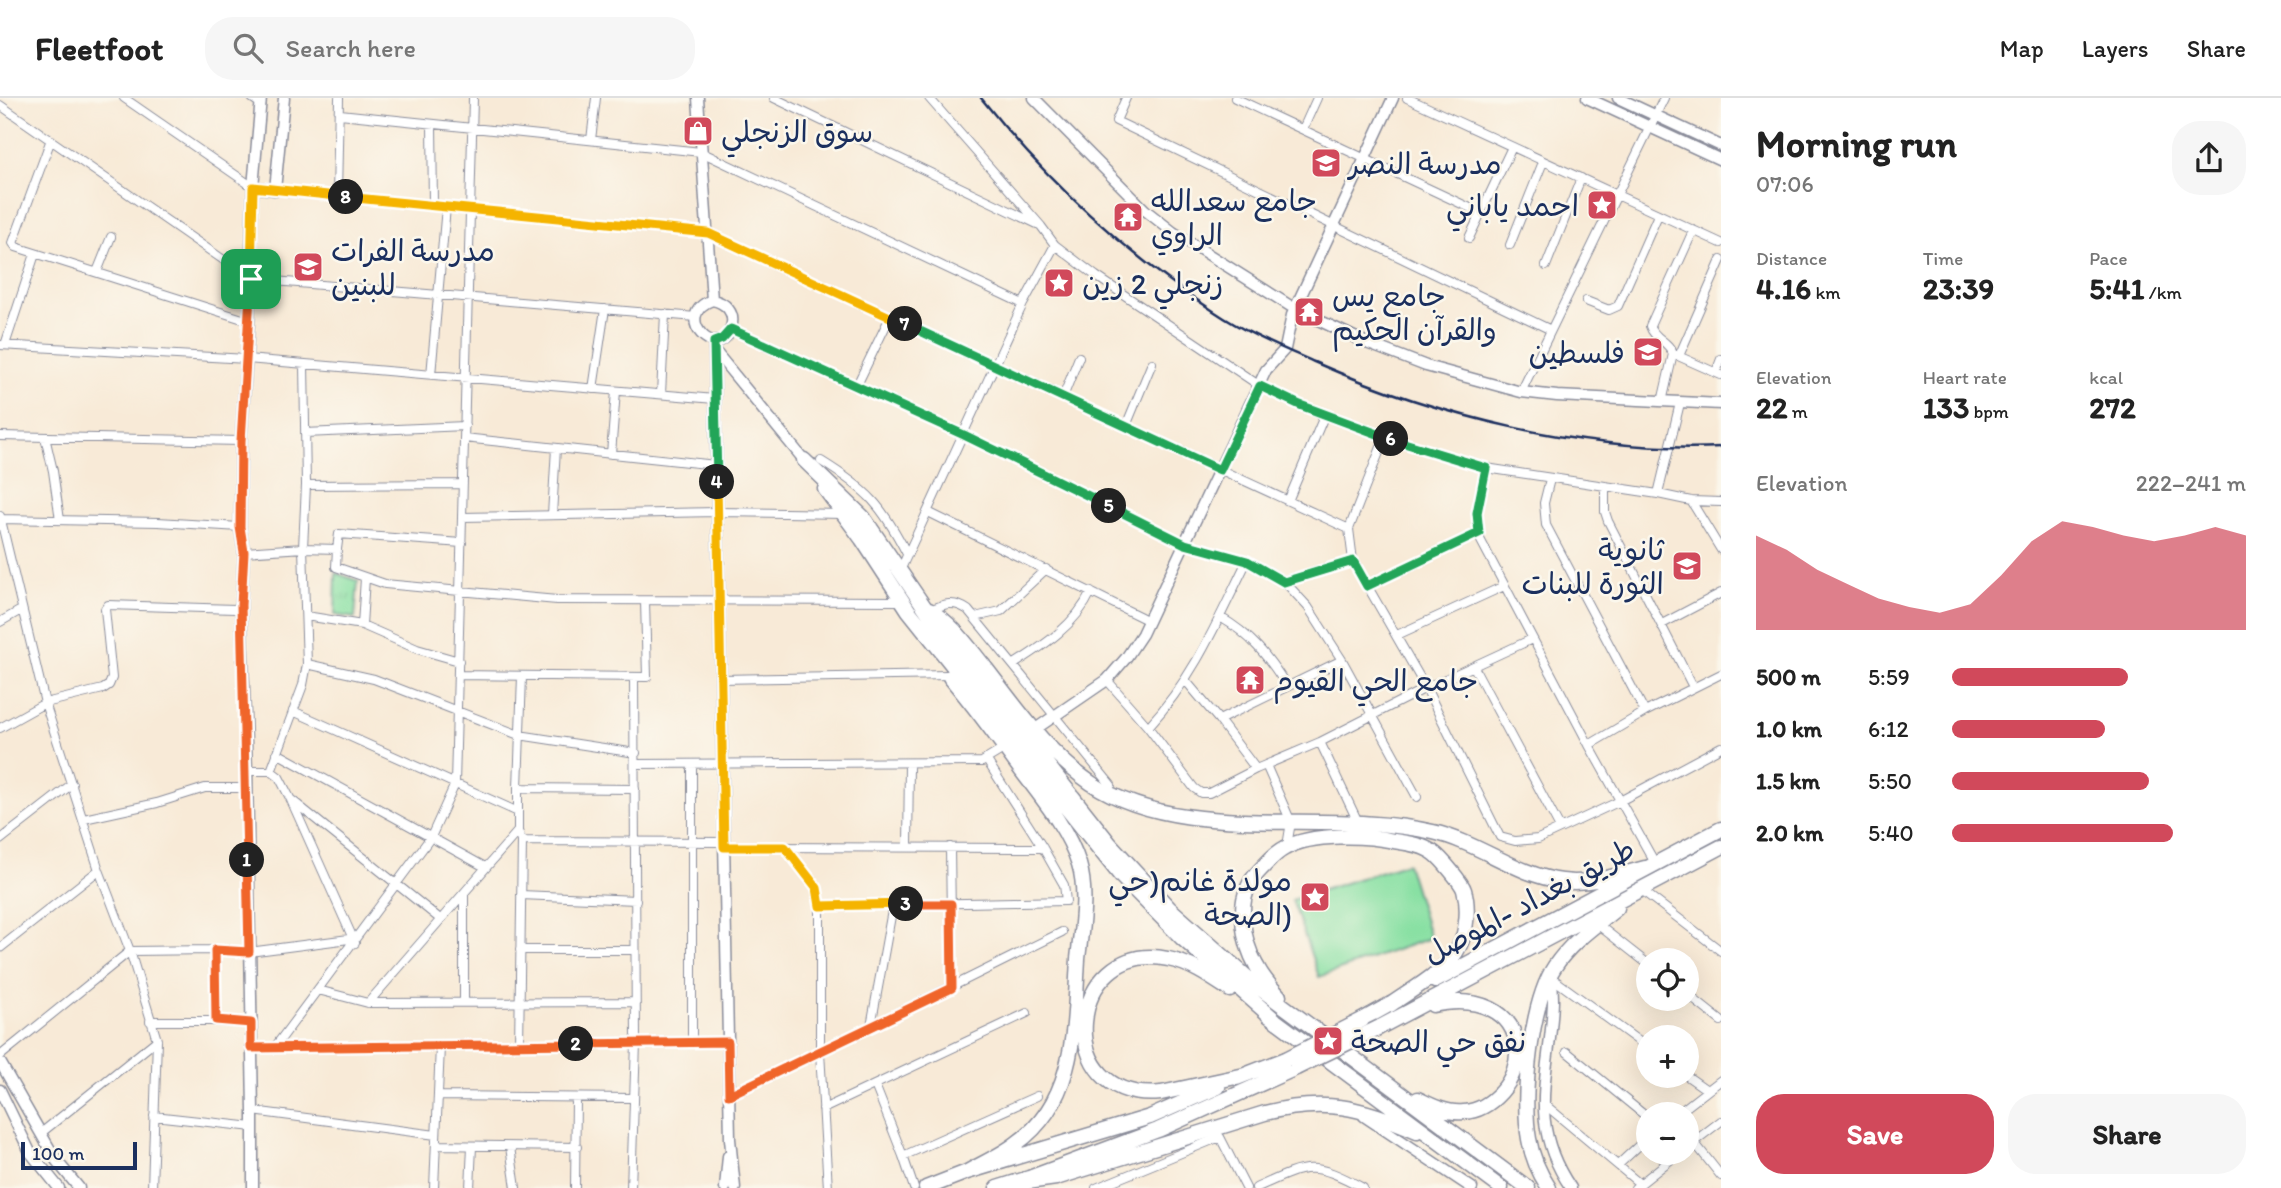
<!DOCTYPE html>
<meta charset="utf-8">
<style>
body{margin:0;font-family:Itim,"Playpen Sans Arabic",sans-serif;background:#f6f6f6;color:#222;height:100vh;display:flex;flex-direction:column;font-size:26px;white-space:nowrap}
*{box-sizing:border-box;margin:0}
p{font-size:23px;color:#767676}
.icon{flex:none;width:38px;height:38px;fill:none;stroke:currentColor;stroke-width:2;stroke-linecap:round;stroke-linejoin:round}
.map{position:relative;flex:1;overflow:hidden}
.details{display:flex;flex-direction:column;background:#fff;width:560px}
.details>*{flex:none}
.buttons{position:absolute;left:1636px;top:850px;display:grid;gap:14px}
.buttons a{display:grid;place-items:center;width:63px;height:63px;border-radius:50%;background:#fff;box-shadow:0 7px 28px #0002;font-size:35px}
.scale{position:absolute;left:21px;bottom:18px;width:116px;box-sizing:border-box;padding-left:7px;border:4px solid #1b2f5e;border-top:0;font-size:19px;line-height:24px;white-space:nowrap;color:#1b2f5e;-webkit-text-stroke:5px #fbf7ec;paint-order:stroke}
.pin{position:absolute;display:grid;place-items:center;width:60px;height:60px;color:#fff;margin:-30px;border-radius:14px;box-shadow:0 4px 10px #0006}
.km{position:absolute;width:35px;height:35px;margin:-18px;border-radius:50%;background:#222;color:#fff;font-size:19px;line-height:35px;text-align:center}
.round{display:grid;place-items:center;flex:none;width:74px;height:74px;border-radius:28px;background:#f6f6f6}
.summary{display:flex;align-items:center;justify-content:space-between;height:119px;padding:0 35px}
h1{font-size:38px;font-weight:800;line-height:52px}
.metrics{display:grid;grid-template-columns:repeat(3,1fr);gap:10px;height:119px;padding:7px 35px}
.metrics div{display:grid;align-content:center}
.metrics b{font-size:30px;font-weight:800}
.metrics small{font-size:19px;font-weight:400}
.metrics p{font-size:19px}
.chart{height:196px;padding:14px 35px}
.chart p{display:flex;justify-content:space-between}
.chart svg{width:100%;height:126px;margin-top:7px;fill:#d1495b;opacity:.7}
.primary-button{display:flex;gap:14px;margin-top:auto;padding:14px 35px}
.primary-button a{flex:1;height:80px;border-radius:28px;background:#d1495b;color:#fff;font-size:28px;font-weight:800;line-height:80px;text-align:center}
.primary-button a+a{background:#f6f6f6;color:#222}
ul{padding:0 35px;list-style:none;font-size:23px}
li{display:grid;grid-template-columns:112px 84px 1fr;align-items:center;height:52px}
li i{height:18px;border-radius:9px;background:#d1495b}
header{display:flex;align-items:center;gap:42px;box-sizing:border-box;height:98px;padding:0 35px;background:#fff;border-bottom:2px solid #e0e0e0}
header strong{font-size:33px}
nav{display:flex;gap:38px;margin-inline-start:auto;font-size:24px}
.search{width:490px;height:63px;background:#f6f6f6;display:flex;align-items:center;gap:18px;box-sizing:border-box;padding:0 24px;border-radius:28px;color:#767676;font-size:26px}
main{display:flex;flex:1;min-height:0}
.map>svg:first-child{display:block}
</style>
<header>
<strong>Fleetfoot</strong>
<div class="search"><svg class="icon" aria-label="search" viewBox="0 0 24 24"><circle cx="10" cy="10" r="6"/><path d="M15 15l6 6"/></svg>Search here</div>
<nav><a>Map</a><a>Layers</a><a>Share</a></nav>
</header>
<main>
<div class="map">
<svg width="1721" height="1090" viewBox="0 0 1721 1090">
<defs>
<pattern id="park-tufts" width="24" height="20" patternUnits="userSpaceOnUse" patternTransform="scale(1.75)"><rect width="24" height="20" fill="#88e0a3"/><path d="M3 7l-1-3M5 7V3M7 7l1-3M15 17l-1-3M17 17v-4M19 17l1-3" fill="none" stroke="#75c08f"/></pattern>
</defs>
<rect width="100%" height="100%" fill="#fbf7ec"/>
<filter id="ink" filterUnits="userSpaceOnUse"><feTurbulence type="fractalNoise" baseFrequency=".0143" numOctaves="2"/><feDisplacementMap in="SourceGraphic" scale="14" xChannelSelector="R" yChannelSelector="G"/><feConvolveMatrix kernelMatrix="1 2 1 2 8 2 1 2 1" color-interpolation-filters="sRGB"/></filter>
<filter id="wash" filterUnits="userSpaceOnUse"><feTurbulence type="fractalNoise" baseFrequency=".00686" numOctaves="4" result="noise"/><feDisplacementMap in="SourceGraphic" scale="28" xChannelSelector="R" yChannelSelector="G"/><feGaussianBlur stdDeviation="1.57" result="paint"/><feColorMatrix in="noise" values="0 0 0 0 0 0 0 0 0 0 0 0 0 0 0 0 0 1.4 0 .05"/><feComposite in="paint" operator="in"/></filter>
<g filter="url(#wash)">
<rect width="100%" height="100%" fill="#f8ead7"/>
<path fill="#88e0a3" stroke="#528880" stroke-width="2" d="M 1407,765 L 1430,840 L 1319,879 L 1292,802 Z"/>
<path fill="url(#park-tufts)" stroke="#528880" stroke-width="2" d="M 336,475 L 358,483 L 355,520 L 335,517 Z"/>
</g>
<g filter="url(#ink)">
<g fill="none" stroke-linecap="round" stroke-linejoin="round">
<g stroke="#8a8c9a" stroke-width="10">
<path id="street" d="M 124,0 L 253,89
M 252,0 L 261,6
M 774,0 L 1037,126
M 929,0 L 1041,128 L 1055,147 L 1096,178 L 1260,288 L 1300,307 L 1385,339 L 1486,370 L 1658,396 L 1691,403 L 1721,404
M 1126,0 L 1116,23 L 1551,232
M 1235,0 L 1481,115
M 1407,0 L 1721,145
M 0,7 L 251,181 L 696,219
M 340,16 L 701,54 L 1023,206
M 432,26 L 433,107
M 1303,31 L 1317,0
M 591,42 L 596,0
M 50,44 L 13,145 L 16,149 L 249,223
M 275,92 L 708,135 L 1349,431
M 337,98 L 339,0
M 1469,140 L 1512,49
M 1510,147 L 1543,64
M 1546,168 L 1581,80
M 97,174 L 111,139
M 1586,203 L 1609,212 L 1618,208 L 1658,117
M 731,231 L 964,337 L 1185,446 L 1247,463 L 1284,483 L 1308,509 L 1342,562 L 1417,699
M 0,247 L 247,261 L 715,301
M 5,247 L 35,156
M 1676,257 L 1721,277
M 1679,258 L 1721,162
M 1716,274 L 1721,261
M 431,277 L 446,109
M 857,287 L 890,219
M 593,291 L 605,211
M 1521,294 L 1664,0
M 661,296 L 665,216
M 1063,299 L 1079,259
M 1662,304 L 1673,256 C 1669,243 1654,241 1650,228 L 1693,133
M 1126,328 L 1152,265
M 305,335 L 465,328
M 0,338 L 241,343
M 45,339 L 53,373 L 60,422
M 1385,339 L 1349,431 L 1353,463 L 1426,590 L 1500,739 L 1515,743 L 1538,741 L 1620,703 L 1721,649
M 464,340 L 716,367
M 611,356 L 616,293
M 821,363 C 868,392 882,407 907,456
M 1486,370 L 1477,415 L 1480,441 L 1589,647 L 1655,765
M 1550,381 L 1544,405 L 1546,427 L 1645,614
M 306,387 L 463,386
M 1605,389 L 1605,414 L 1608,423 L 1693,589
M 1658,396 L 1680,305
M 1288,403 L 1325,316
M 1691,403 L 1721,452
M 928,414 L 1149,523
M 552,417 L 556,350
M 0,418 L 45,605 L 99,772 L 130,853 L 157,942 L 152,1090
M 462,419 L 717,414 L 844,416
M 0,421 L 158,424 L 240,429
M 337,451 L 339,436 L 462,445
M 244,454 L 303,450 L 337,451 L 336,469 L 385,486 L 557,502 L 902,503
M 899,475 L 1023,206 L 1055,147
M 1284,483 L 1353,463
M 1367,488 L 1479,435
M 930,512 C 944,506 954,502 968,512 L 1111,687
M 306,518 L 362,527 L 417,551 L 459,563
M 975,519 L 1001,513 L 1046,471
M 1220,519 C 1250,536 1268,558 1286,587
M 0,524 L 21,512
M 1662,526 L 1721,495
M 362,527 L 365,480
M 1397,537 L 1504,488
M 307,566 L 374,581 L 519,637 L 636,655
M 1013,567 C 1043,548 1076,527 1091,494
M 1474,569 L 1560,730
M 459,577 L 647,579 L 645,503
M 721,581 L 949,577
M 1107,582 L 1148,629 L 1194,690 L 1201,695 L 1209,695 L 1256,671 L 1320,644 L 1426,590 L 1532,541
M 1186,583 L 1219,622 L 1256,671
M 293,613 L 518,714
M 1219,622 L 1342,562
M 1148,629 C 1195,578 1217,524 1247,463
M 0,630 L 45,605 L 103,591 L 109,587 L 112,580 L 105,511 L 108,507 L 235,511 L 241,507
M 1320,644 L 1358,724
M 1589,647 L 1645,614 L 1721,576
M 277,655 L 485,769
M 636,666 L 982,664 L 1005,650
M 1266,667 L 1291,724 L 1287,748
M 247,673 L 271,673 L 303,587 L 307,566 L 303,450 L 306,387 L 304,266
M 271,673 L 279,679 L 291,702 L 355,845
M 518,690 L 635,691
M 293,703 L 440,821
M 84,721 L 157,705 L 205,690 L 246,690
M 0,742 L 72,686
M 522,743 L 724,744
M 724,749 L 1043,750
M 785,749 L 817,790 L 820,808 L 820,954 L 828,1090
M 908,749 L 909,666
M 950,749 L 952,890
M 1639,790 L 1721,853
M 464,796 L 464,904
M 521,797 L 636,802
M 820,808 L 1066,803 L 1064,787 L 1043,750 L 986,661
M 1597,826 L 1648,866
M 0,850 L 99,772
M 215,852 L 216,923
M 520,852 L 635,852
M 1552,880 L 1648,950
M 318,892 L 368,905 L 635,904
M 1687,896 L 1721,923
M 368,905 L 518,733
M 150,923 L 216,923 L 251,925
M 871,928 L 893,807
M 692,945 L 692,666
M 519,947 L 522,743 L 518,733 L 518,690 L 522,578
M 275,949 L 431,739 L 455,686 L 473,0
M 251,950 L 728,944
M 1567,954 L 1648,1020
M 0,958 L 130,853 L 215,852 L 249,854 L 349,841 L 355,845
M 1687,978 L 1707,992
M 875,987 L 903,1058 L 1037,998
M 729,997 L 820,954 L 1062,834
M 438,998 L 634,1000
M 1543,1005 L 1640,1086
M 823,1011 L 1027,915
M 253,1013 L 436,1037
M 1676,1017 L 1721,982
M 154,1018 L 253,1029
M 41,1035 L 157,942
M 1694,1044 L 1721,1078
M 436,1047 L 577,1049
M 510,1049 L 516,1090
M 1687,1049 L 1721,1023
M 903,1058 L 914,1090
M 1618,1067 L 1648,1039
M 434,1090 L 440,948
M 470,1090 L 472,1048
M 575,1090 L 576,1000
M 631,1090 L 636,945 L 634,579
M 1096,1090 L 1220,1039 L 1246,1090
M 1256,1090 C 1306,1067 1312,1062 1363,1090
M 1635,1090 L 1679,1055"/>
</g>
<g stroke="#8a8c9a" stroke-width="13">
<path id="secondary" d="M 698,0 L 712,202
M 1034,0 L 1145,112 L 1173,134 L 1295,211 L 1369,246 L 1426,268 L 1521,294 L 1557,298 L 1721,306
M 1587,0 L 1721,62
M 1618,0 L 1721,48
M 253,89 L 275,92 L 284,0
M 712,202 C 725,204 736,215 731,229 C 719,267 670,218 712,202 Z
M 714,244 L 730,1041 L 735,1090
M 714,252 L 804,362
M 1034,632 L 1107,582 L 1126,560 L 1142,536 L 1266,272 L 1285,251 L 1292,217 L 1393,0
M 1552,876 C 1552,885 1553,894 1553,903 C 1551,974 1525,1023 1571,1090
M 0,964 L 56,1062 L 79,1090
M 0,992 L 30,1054 L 59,1090
M 1364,1018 L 1472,1090
M 253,1090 L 253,1013 L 247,673 L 241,507 L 244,454 L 240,429 L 241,343 L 249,223 L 253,89 L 261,0
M 725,1090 L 728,1058"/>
</g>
<g stroke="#8a8c9a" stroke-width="17">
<path id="highway" d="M 804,362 L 863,419 L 936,526 L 1110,746 L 1169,810 L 1258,889 L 1528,1090
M 825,391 L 862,441 L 909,513 L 1120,777 L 1182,840 L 1275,922
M 929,512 C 954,527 966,546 984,568 C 1016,609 1047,655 1091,685 C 1185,747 1327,709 1433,734 C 1478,744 1516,777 1562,783 C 1588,787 1619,777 1645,770
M 950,579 C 975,609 998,640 1021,672 C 1043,701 1068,731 1079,766 C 1088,795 1081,832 1078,861 C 1074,927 1077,1002 1017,1045 C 1002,1057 983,1065 967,1074
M 1435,883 L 1721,731
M 1230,892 C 1212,880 1191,865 1168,861 C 1067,840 1050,1006 1161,995 L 1245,977
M 1279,898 C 1256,874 1242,847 1243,813 C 1243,796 1249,783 1261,771 C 1269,763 1275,755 1285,750 C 1312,735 1365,737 1394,743 C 1407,745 1424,747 1434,755 C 1441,760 1462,785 1464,792 C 1469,809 1467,833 1459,849 C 1448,872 1411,892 1390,907
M 1268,917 L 1501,1090
M 1362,922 L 1398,902
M 1380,929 L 1721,749
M 1237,980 L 1286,961
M 1418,1001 C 1432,1008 1448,1016 1464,1014 C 1479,1013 1492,1004 1501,994 C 1524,969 1524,927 1491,911 C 1473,902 1451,903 1433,907
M 1013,1086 L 1056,1080 L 1265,1015 C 1325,1000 1361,1009 1417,1033
M 926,1090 L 967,1074 L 1150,1019 L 1218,989
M 997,1090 L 1029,1080 L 1158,1032 L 1296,970
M 1549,1090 C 1539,1075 1532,1059 1529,1041 C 1521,999 1531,904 1555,868 C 1571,844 1595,828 1617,810"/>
</g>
<use href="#street" stroke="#fff" stroke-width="8"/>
<use href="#secondary" stroke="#fff" stroke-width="10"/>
<use href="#highway" stroke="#fff" stroke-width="14"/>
<path stroke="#1b2f5e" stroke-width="2.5" d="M 981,0 C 1046,82 1127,157 1215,214 C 1246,235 1280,249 1314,264 C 1439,319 1584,355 1721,349"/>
<g stroke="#8a8c9a" stroke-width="17" stroke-linecap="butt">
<path id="highway-bridge" d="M 1286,961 L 1362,922
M 1296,970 L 1380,929"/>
</g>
<use href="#highway-bridge" stroke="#fff" stroke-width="14"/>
</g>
</g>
<g fill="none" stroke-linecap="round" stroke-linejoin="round" filter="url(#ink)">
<g stroke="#fff" stroke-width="14">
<path id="split-1" d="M 247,762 L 241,507 L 244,454 L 240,429 L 241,343 L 251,181"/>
</g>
<g stroke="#fff" stroke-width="14">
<path id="split-2" d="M 247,762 L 249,854 L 215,852 L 216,922 L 251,925 L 251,950 L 576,946"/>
</g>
<g stroke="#fff" stroke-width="14">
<path id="split-3" d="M 576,946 L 728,944 L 729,997 L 952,890 L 951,806 L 906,806"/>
</g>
<g stroke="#fff" stroke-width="14">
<path id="split-4" d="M 717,384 L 724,749 L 785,749 L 817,790 L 820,808 L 906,806"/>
</g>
<g stroke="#fff" stroke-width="14">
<path id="split-5" d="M 717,384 L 714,244 L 722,241 L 731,231 L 964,337 L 1109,408"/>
</g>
<g stroke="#fff" stroke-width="14">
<path id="split-6" d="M 1109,408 L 1185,446 L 1247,463 L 1284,484 L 1353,463 L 1367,488 L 1479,435 L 1477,415 L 1486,370 L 1391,341"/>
</g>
<g stroke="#fff" stroke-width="14">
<path id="split-7" d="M 905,226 L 1220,372 L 1260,288 L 1300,307 L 1391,341"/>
</g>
<g stroke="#fff" stroke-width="14">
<path id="split-8" d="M 346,99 L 708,135 L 905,226"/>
</g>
<g stroke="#fff" stroke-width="14">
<path id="split-9" d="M 251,181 L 253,89 L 346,99"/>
</g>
<use href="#split-1" stroke="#f0652b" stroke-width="9"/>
<use href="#split-2" stroke="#f0652b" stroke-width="9"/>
<use href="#split-3" stroke="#f0652b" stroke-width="9"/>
<use href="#split-4" stroke="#f5b400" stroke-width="9"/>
<use href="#split-5" stroke="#22a559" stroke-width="9"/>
<use href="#split-6" stroke="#22a559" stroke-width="9"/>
<use href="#split-7" stroke="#22a559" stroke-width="9"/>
<use href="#split-8" stroke="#f5b400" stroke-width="9"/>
<use href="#split-9" stroke="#f5b400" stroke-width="9"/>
</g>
<defs>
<g id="shop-square" transform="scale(1.575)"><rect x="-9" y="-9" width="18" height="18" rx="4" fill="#d1495b" stroke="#fbf7ec"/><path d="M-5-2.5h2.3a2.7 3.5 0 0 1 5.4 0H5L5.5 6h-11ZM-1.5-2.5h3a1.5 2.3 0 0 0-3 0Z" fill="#fff"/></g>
<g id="school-square" transform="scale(1.575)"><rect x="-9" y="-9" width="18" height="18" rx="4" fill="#d1495b" stroke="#fbf7ec"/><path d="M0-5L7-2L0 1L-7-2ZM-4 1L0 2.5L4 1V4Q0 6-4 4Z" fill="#fff"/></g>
<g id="sight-square" transform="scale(1.575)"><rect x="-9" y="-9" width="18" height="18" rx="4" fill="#d1495b" stroke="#fbf7ec"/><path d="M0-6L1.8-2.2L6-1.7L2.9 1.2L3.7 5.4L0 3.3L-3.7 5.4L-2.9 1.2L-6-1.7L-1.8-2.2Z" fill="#fff"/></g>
<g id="temple-square" transform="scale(1.575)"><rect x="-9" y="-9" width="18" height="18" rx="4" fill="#d1495b" stroke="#fbf7ec"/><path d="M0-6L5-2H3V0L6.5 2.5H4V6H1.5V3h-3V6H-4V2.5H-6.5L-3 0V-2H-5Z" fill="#fff"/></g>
</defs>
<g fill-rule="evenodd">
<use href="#shop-square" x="698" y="33"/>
<use href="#school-square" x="1326" y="65"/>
<use href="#sight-square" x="1602" y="107"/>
<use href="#temple-square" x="1128" y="119"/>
<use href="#school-square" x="308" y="169"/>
<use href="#sight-square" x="1059" y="185"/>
<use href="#temple-square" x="1309" y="214"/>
<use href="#school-square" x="1648" y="254"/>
<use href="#school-square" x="1687" y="468"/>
<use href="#temple-square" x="1250" y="582"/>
<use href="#sight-square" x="1315" y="799"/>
<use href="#sight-square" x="1328" y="943"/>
</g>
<g text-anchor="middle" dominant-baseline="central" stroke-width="5" stroke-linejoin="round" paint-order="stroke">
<g font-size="30" fill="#1b2f5e" stroke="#fbf7ec" text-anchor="start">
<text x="721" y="33">سوق الزنجلي</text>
<text x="1349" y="65">مدرسة النصر</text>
<text x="1151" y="102">جامع سعدالله<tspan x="1151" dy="34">الراوي</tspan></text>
<text x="1579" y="107" text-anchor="end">احمد ياباني</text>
<text x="331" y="152">مدرسة الفرات<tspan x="331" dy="34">للبنين</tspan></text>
<text x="1082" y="185">زنجلي 2 زين</text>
<text x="1332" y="197">جامع يس<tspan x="1332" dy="34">والقرآن الحكيم</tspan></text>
<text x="1625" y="254" text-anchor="end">فلسطين</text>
<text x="1664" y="451" text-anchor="end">ثانوية<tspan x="1664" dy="34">الثورة للبنات</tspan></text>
<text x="1273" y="582">جامع الحي القيوم</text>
<text x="1292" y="782" text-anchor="end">مولدة غانم(حي<tspan x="1292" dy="34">الصحة)</tspan></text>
<text x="1351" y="943">نفق حي الصحة</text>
</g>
<g font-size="30" fill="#1b2f5e" stroke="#fbf7ec">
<text transform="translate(1529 803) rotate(-28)">طريق بغداد -الموصل</text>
</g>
</g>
</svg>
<div class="buttons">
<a><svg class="icon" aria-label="locate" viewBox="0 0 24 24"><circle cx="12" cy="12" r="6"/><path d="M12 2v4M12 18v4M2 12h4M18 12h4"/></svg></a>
<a>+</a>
<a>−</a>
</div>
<div class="scale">100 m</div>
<div class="pin" style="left:251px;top:181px;background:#1e9e55"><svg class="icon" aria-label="arrive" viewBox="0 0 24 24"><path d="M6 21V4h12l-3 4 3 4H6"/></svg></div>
<b class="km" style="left:247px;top:762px">1</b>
<b class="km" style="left:576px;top:946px">2</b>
<b class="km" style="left:906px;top:806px">3</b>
<b class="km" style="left:717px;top:384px">4</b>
<b class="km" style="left:1109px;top:408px">5</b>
<b class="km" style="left:1391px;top:341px">6</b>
<b class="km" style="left:905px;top:226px">7</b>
<b class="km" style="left:346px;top:99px">8</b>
</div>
<section class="details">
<div class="summary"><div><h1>Morning run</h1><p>07:06</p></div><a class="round"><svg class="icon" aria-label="share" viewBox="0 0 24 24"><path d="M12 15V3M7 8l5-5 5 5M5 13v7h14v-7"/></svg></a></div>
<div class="metrics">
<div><p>Distance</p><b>4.16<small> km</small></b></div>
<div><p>Time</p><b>23:39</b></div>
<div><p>Pace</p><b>5:41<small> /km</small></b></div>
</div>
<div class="metrics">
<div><p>Elevation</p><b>22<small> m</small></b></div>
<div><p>Heart rate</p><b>133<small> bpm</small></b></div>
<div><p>kcal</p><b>272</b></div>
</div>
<div class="chart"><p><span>Elevation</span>222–241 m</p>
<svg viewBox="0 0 160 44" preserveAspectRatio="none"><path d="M0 44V11L10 16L20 23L30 28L40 33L50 36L60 38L70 35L80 25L90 13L100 6L110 8L120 11L130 13L140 11L150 8L160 11V44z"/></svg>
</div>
<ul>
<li><b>500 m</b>5:59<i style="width:60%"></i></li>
<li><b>1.0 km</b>6:12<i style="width:52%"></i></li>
<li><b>1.5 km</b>5:50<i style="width:67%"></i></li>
<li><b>2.0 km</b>5:40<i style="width:75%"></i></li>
</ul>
<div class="primary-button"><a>Save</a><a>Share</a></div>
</section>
</main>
